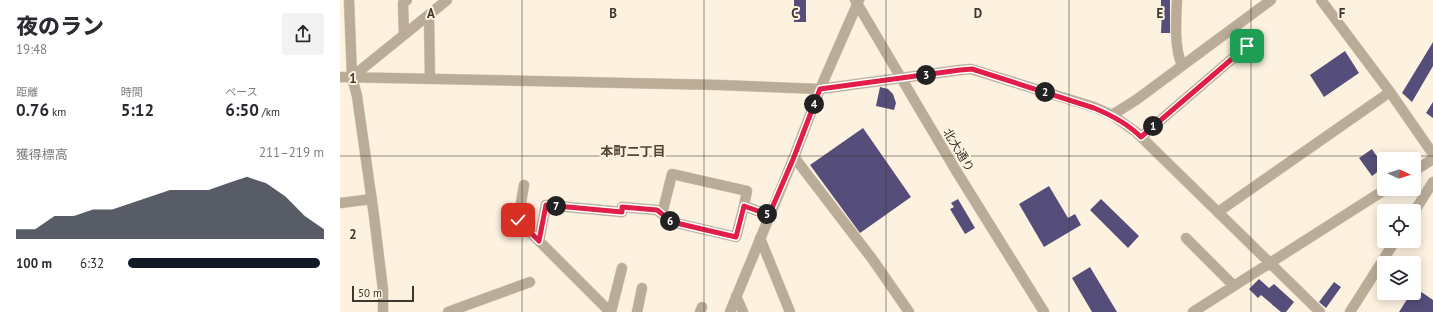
<!DOCTYPE html>
<html lang="ja">
<meta charset="utf-8">
<style>
body{margin:0;font-family:"PT Sans","Noto Sans JP",sans-serif;background:#f2f2f3;color:#2b2b33;height:100vh;display:flex;flex-direction:column;font-size:15px;white-space:nowrap}
*{box-sizing:border-box;margin:0}
p{font-size:13px;color:#7c7c81}
.icon{flex:none;width:22px;height:22px;fill:none;stroke:currentColor;stroke-width:2;stroke-linecap:round;stroke-linejoin:round}
.map{position:relative;flex:1;overflow:hidden}
.sheet{display:flex;flex-direction:column;background:#fff;width:340px}
.sheet>*{flex:none}
.needle{width:26px;rotate:94deg}
.controls{position:absolute;left:1037px;top:152px;display:grid;gap:8px}
.controls a{display:grid;place-items:center;width:44px;height:44px;border-radius:4px;background:#fff;box-shadow:0 2px 10px #0003;font-size:20px}
.scale{position:absolute;left:12px;bottom:10px;width:62px;box-sizing:border-box;padding-left:4px;border:2px solid #3d372f;border-top:0;font-size:11px;line-height:14px;white-space:nowrap;color:#3d372f;-webkit-text-stroke:3px #fdf1e0;paint-order:stroke}
.pin{position:absolute;display:grid;place-items:center;width:34px;height:34px;color:#fff;margin:-17px;border-radius:8px;box-shadow:0 2px 6px #0006}
.km{position:absolute;width:20px;height:20px;margin:-10px;border-radius:50%;background:#222;color:#fff;font-size:11px;line-height:20px;text-align:center}
.round{display:grid;place-items:center;flex:none;width:42px;height:42px;border-radius:4px;background:#f2f2f3}
.overview{display:flex;align-items:center;justify-content:space-between;height:68px;padding:0 16px}
h1{font-size:22px;font-weight:800;line-height:30px}
.figures{display:grid;grid-template-columns:repeat(3,1fr);gap:6px;height:68px;padding:4px 16px}
.figures div{display:grid;align-content:center}
.figures b{font-size:17px;font-weight:800}
.figures small{font-size:11px;font-weight:400}
.figures p{font-size:11px}
.chart{height:112px;padding:8px 16px}
.chart p{display:flex;justify-content:space-between}
.chart svg{width:100%;height:72px;margin-top:4px;fill:#111827;opacity:.7}
ul{padding:0 16px;list-style:none;font-size:13px}
li{display:grid;grid-template-columns:64px 48px 1fr;align-items:center;height:30px}
li i{height:10px;border-radius:5px;background:#111827}
main{display:flex;flex:1;min-height:0}
.map>svg:first-child{display:block}
</style>
<main>
<section class="sheet">
<div class="overview"><div><h1>夜のラン</h1><p>19:48</p></div><a class="round"><svg class="icon" aria-label="share" viewBox="0 0 24 24"><path d="M12 15V3M7 8l5-5 5 5M5 13v7h14v-7"/></svg></a></div>
<div class="figures">
<div><p>距離</p><b>0.76<small> km</small></b></div>
<div><p>時間</p><b>5:12</b></div>
<div><p>ペース</p><b>6:50<small> /km</small></b></div>
</div>
<div class="chart"><p><span>獲得標高</span>211–219 m</p>
<svg viewBox="0 0 160 44" preserveAspectRatio="none"><path d="M0 44V38L10 38L20 30L30 30L40 26L50 26L60 22L70 18L80 14L90 14L100 14L110 10L120 6L130 10L140 18L150 30L160 38V44z"/></svg>
</div>
<ul>
<li><b>100 m</b>6:32<i style="width:98%"></i></li>
</ul>
</section>
<div class="map">
<svg width="1093" height="312" viewBox="0 0 1093 312">
<rect width="100%" height="100%" fill="#fdf1e0"/>
<path fill="#564e7a" d="M 454,0 L 466,0 L 466,22 L 454,22 Z
M 821,0 L 830,0 L 830,33 L 821,33 L 822,11 L 821,11 Z
M 1093,42 L 1093,66 L 1072,102 L 1062,93 Z
M 1005,51 L 1019,73 L 984,97 L 970,75 Z
M 540,87 L 548,89 L 553,94 L 556,103 L 554,110 L 536,106 Z
M 1093,102 L 1093,118 L 1086,113 Z
M 523,128 L 571,197 L 520,233 L 470,165 Z
M 1032,149 L 1044,167 L 1032,176 L 1019,158 Z
M 709,186 L 728,218 L 735,214 L 741,225 L 704,247 L 679,204 Z
M 618,199 L 635,228 L 625,234 L 610,209 L 614,207 L 611,203 Z
M 761,199 L 799,236 L 788,248 L 750,210 Z
M 750,267 L 777,312 L 752,312 L 732,278 Z
M 919,279 L 929,288 L 934,284 L 954,302 L 946,312 L 941,312 L 921,295 L 918,298 L 909,289 Z
M 994,282 L 1001,287 L 986,308 L 979,302 Z
M 1074,287 L 1093,300 L 1093,312 L 1059,312 L 1071,293 L 1074,293 Z"/>
<g fill="none" stroke-linecap="round" stroke-linejoin="round">
<g stroke="#d7ccbd" stroke-width="11">
<path id="minor" d="M 9,0 L 12,77 L 17,96 L 34,216 L 43,290 L 43,312
M 515,0 L 615,169 L 704,312
M 837,0 C 836,19 834,48 842,65
M 981,0 L 1050,92 L 1093,154
M 89,16 L 90,79
M 64,35 L 63,3 L 67,0
M 0,77 L 380,85 L 480,89 L 620,70 L 631,69 L 754,107 L 772,115 L 796,132 L 980,312
M 12,77 L 107,0
M 772,115 L 796,100 L 931,0
M 801,137 L 907,46
M 454,157 L 533,260 L 569,312
M 1074,171 L 1093,159
M 184,185 L 178,220 L 270,312
M 0,203 L 32,199
M 878,212 L 1050,92
M 1074,212 L 1093,182
M 322,214 L 332,174 L 407,191 L 404,206
M 420,238 L 450,312
M 846,238 L 894,286
M 199,241 L 206,205 L 282,212 L 282,207 L 317,210 L 332,222 L 396,237 L 404,206 L 429,215
M 396,296 L 403,312
M 108,312 L 190,282
M 271,312 L 282,268
M 297,312 L 302,288
M 360,312 L 362,307
M 390,312 L 454,157 L 480,89 L 519,0
M 853,312 L 1046,189
M 1010,312 L 1055,241"/>
</g>
<use href="#minor" stroke="#bbac98" stroke-width="10"/>
</g>
<g fill="none" stroke-linecap="round" stroke-linejoin="round">
<g stroke="#fff" stroke-width="8">
<path id="route" d="M 178,220 L 199,241 L 206,205 L 282,212 L 282,207 L 317,210 L 332,222 L 396,237 L 404,206 L 429,215 L 454,157 L 480,89 L 620,70 L 632,69 L 754,108 C 771,115 787,123 801,137 L 907,46"/>
</g>
<use href="#route" stroke="#e11d48" stroke-width="5"/>
</g>
<path fill="none" stroke="#3d372f" stroke-width="1" stroke-opacity="0.55" d="M 182,0 L 182,312M 364,0 L 364,312M 546,0 L 546,312M 729,0 L 729,312M 911,0 L 911,312M 0,156 L 1093,156"/>
<g text-anchor="middle" dominant-baseline="central" stroke-width="4" stroke-linejoin="round" paint-order="stroke">
<g font-size="12" fill="#3d372f" stroke="#fdf1e0">
<text transform="translate(619 150) rotate(59)">北大通り</text>
</g>
<g font-size="13" font-weight="bold" fill="#524534" stroke="#fdf1e0">
<text x="293" y="151">本町二丁目</text>
</g>
</g>
<g font-size="13" text-anchor="middle" font-weight="bold" fill="#3d372f" stroke="#fdf1e0" stroke-width="4" stroke-linejoin="round" paint-order="stroke">
<text x="91" y="18">A</text>
<text x="273" y="18">B</text>
<text x="455" y="18">C</text>
<text x="638" y="18">D</text>
<text x="820" y="18">E</text>
<text x="1002" y="18">F</text>
<text x="13" y="83">1</text>
<text x="13" y="239">2</text>
</g>
</svg>
<div class="controls">
<a><svg class="needle" viewBox="-14 -14 28 28"><path d="M0-13l5 13h-10z" fill="#e53935"/><path d="M0 13l5-13h-10z" fill="#7c7c81"/></svg></a>
<a><svg class="icon" aria-label="locate" viewBox="0 0 24 24"><circle cx="12" cy="12" r="6"/><path d="M12 2v4M12 18v4M2 12h4M18 12h4"/></svg></a>
<a><svg class="icon" aria-label="layers" viewBox="0 0 24 24"><path d="M12 4l9 5-9 5-9-5zM3 14l9 5 9-5"/></svg></a>
</div>
<div class="scale">50 m</div>
<div class="pin" style="left:907px;top:46px;background:#1e9e55"><svg class="icon" aria-label="arrive" viewBox="0 0 24 24"><path d="M6 21V4h12l-3 4 3 4H6"/></svg></div>
<div class="pin" style="left:178px;top:220px;background:#d93025"><svg class="icon" aria-label="check" viewBox="0 0 24 24"><path d="M5 12l5 5 9-10"/></svg></div>
<b class="km" style="left:813px;top:126px">1</b>
<b class="km" style="left:705px;top:92px">2</b>
<b class="km" style="left:586px;top:75px">3</b>
<b class="km" style="left:474px;top:104px">4</b>
<b class="km" style="left:427px;top:214px">5</b>
<b class="km" style="left:330px;top:221px">6</b>
<b class="km" style="left:216px;top:206px">7</b>
</div>
</main>
